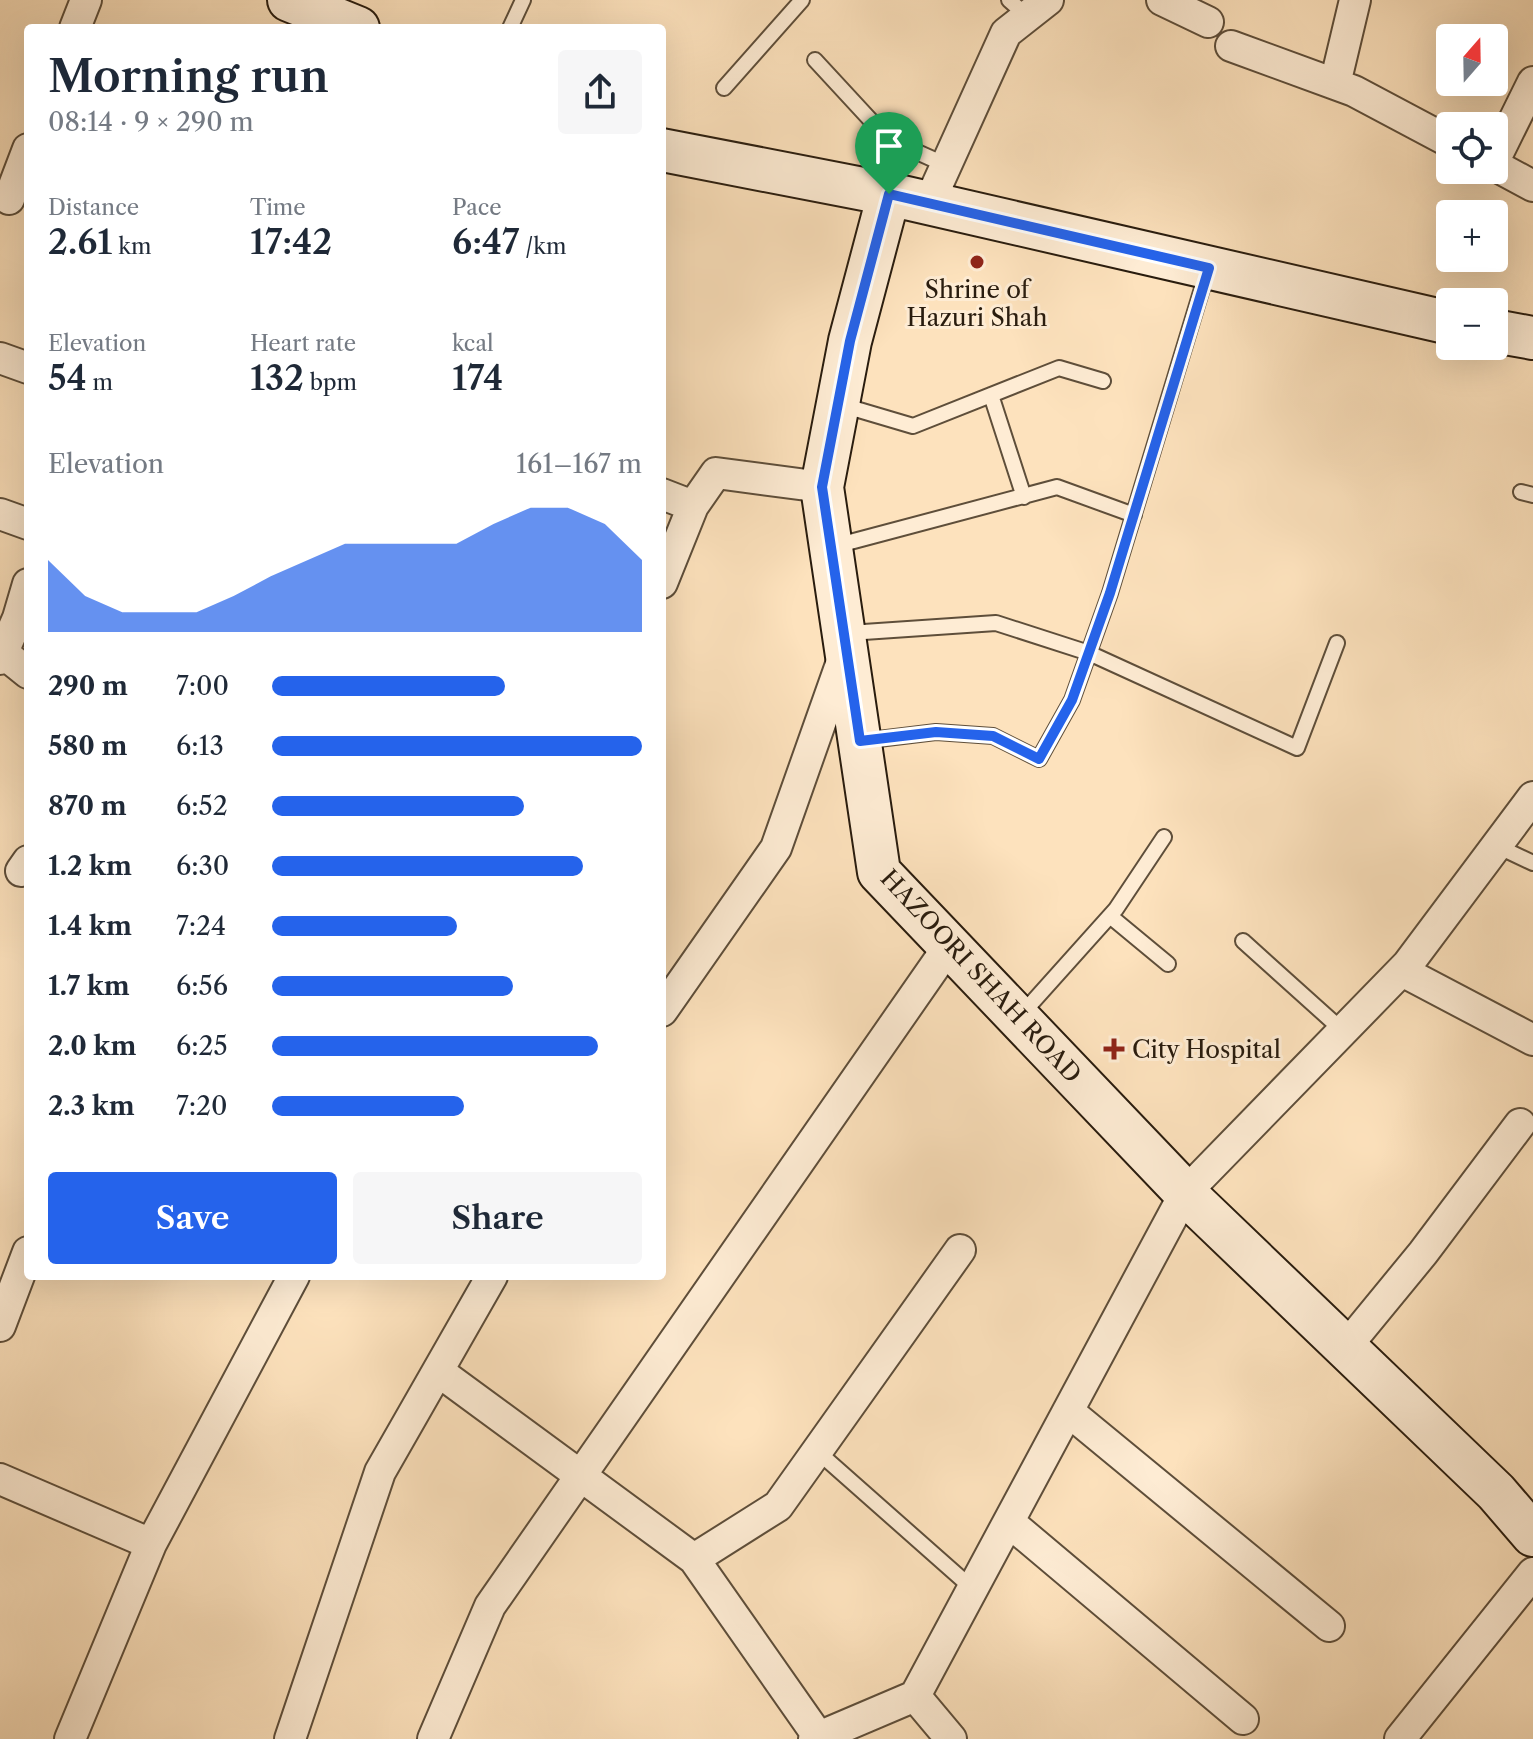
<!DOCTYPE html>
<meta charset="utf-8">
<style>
body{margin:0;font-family:"Libre Caslon Text",serif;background:#f6f6f7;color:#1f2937;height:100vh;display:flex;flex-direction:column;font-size:30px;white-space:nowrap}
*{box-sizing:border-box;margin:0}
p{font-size:26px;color:#747a83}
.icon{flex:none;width:44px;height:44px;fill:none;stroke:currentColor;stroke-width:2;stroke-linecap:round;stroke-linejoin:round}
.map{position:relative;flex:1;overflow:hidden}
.sheet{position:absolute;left:24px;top:24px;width:642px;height:1256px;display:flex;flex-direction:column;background:#fff;border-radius:8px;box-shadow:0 8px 32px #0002}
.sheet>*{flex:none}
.needle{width:52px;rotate:20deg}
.fabs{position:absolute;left:1436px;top:24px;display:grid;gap:16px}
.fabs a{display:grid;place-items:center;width:72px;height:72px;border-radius:8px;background:#fff;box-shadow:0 8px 32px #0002;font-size:40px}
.pin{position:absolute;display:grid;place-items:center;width:68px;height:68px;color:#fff;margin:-82px -34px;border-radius:50% 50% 50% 0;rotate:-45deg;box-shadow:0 0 8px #0007}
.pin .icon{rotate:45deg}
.round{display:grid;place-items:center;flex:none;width:84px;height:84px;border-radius:8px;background:#f6f6f7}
.head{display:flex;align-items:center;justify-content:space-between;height:136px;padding:0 24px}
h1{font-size:44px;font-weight:600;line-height:60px}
.stats{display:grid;grid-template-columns:repeat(3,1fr);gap:12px;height:136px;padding:8px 24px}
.stats div{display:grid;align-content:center}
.stats b{font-size:34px;font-weight:600}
.stats small{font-size:22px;font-weight:400}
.stats p{font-size:22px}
.chart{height:224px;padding:16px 24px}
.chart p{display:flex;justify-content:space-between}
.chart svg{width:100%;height:144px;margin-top:8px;fill:#2563eb;opacity:.7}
.cta{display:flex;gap:16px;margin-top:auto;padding:16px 24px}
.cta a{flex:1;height:92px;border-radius:8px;background:#2563eb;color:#fff;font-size:32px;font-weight:600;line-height:92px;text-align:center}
.cta a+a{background:#f6f6f7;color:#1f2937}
ul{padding:0 24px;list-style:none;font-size:26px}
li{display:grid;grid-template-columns:128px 96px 1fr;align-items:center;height:60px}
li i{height:20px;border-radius:10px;background:#2563eb}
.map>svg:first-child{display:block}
</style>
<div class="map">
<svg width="1533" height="1739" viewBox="0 0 1533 1739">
<rect width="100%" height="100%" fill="#fde2bd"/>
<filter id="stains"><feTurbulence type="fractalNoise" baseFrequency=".0025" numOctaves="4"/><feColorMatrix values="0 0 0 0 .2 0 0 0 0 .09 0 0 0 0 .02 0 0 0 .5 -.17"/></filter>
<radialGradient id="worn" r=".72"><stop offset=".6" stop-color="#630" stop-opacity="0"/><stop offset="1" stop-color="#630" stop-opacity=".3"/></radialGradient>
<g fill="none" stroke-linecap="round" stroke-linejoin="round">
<g stroke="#5e4e3a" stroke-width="18">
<path id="lane" d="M 1009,0 L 1027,16
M 510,28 L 523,0
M 815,60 L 888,139 L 946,165
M 724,88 L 802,0
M 991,395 L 1024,497
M 842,405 L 913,426 L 1059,368 L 1103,381
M 1521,492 L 1533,495
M 835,546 L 1057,487 L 1134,515
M 849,633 L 996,623 L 1089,653 L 1297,748 L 1337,643
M 862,741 L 936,732 L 993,736 L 1039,759 L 1072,700 L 1110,593 L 1207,272
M 1497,846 L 1533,863
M 1110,916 L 1168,964
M 1243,941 L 1343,1031
M 1021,1015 L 1116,909 L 1164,837
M 817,1451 L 973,1589"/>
</g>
<g stroke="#5e4e3a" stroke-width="34">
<path id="street" d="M 1162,0 L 1208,22
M 75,28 L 86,0
M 1231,46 L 1354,91 L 1450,142
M 1335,84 L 1355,0
M 1494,161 L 1533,82
M 1494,165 L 1533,186
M 9,199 L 28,149
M 929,203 L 1006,33 L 1048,0
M 0,358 L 28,368
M 662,494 L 693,506 L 716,473 L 822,487
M 0,514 L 28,524
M 662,583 L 693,506
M 3,653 L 28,673
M 0,659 L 18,618 L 28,584
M 21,871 L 28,861
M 1402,971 L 1533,1040
M 662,1011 L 776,848 L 845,653
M 0,1326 L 28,1252
M 1345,1348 L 1423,1253 L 1520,1124
M 438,1371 L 694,1559 L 818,1736
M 1068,1411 L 1329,1626
M 0,1479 L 151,1544
M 1009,1522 L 1243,1719
M 694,1559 L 778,1506 L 960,1250
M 915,1696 L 951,1739
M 70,1739 L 151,1544 L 294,1276
M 290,1739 L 380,1472 L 492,1276
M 433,1739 L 490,1606 L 949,946
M 814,1739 L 915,1696 L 1185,1193 L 1408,964 L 1533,797
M 1400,1739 L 1533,1573"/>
</g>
<g stroke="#291c0e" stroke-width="46">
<path id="secondary" d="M 289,0 L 358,28
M 662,150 L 889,194 L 1450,323
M 889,194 L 850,341 L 822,487 L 879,872 L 1196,1204 L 1496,1492 L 1533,1535
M 1494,331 L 1533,338"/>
</g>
<use href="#lane" stroke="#feecd4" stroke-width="14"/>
<use href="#street" stroke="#feecd4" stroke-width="30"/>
<use href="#secondary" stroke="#feecd4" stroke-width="42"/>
</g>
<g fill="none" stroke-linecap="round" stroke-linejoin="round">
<g stroke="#fff" stroke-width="16">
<path id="route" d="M 889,194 L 1209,268 L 1110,593 L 1072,700 L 1039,759 L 993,736 L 936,732 L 860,741 L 822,487 L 850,341 Z"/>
</g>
<use href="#route" stroke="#2563eb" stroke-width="10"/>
</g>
<g fill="#8f2418" stroke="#feecd4" stroke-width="3">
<circle cx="977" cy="262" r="8"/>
<path d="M1110 1037h8v8h8v8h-8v8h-8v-8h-8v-8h8z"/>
</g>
<g text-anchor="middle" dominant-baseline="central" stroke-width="6" stroke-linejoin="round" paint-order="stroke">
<g font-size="24" fill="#291c0e" stroke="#feecd4">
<text x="977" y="289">Shrine of<tspan x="977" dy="28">Hazuri Shah</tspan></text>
<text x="1132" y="1049" text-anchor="start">City Hospital</text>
</g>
<g font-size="24" fill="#291c0e" stroke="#feecd4">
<text transform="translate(981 976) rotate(47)">HAZOORI SHAH ROAD</text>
</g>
</g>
<rect width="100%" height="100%" filter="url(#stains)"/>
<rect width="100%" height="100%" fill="url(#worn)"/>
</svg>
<div class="fabs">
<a><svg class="needle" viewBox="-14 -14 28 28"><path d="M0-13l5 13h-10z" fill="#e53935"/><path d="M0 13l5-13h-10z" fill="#747a83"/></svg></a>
<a><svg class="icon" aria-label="locate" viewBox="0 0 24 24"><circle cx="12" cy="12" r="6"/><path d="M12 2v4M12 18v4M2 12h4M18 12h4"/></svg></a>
<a>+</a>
<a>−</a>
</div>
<div class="pin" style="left:889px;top:194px;background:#1e9e55"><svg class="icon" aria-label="arrive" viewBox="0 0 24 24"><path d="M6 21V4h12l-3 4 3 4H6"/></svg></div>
<section class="sheet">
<div class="head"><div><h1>Morning run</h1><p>08:14 · 9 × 290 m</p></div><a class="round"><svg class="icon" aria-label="share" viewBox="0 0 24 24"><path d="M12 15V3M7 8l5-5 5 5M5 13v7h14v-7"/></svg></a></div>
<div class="stats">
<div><p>Distance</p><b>2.61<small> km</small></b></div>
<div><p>Time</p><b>17:42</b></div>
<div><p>Pace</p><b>6:47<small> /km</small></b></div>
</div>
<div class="stats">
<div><p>Elevation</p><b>54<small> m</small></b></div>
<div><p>Heart rate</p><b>132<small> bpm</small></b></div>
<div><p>kcal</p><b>174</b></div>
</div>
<div class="chart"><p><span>Elevation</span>161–167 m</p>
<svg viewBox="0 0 160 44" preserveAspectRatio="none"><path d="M0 44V22L10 33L20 38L30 38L40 38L50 33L60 27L70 22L80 17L90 17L100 17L110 17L120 11L130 6L140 6L150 11L160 22V44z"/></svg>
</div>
<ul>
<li><b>290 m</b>7:00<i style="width:63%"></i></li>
<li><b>580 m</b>6:13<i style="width:100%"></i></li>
<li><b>870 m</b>6:52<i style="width:68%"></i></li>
<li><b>1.2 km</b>6:30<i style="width:84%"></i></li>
<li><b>1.4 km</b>7:24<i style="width:50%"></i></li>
<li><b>1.7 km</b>6:56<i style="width:65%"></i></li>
<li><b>2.0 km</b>6:25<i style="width:88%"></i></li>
<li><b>2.3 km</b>7:20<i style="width:52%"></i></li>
</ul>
<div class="cta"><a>Save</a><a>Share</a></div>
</section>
</div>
